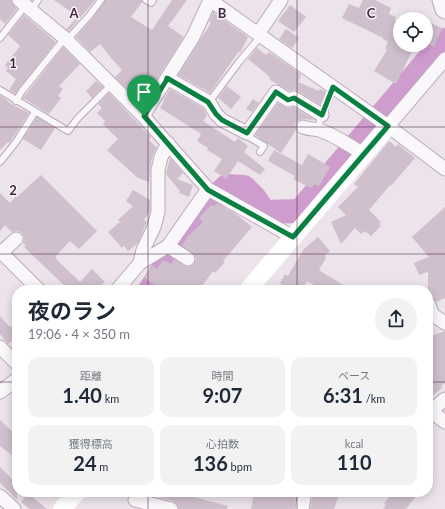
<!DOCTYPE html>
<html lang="ja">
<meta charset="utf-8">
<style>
body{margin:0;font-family:Lato,"Noto Sans JP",sans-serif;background:#f2f2f3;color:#1f2937;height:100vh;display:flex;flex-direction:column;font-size:15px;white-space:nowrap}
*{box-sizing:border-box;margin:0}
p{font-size:13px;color:#747a83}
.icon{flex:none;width:22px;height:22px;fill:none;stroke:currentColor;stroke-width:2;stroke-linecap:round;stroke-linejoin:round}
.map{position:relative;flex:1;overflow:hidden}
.side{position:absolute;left:12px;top:285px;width:421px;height:212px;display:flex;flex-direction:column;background:#fff;border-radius:16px;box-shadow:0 2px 10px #0003}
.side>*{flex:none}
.buttons{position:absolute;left:393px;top:12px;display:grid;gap:8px}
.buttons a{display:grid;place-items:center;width:40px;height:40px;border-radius:50%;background:#fff;box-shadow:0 2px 10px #0003;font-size:20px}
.pin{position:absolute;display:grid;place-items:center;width:34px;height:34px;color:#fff;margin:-41px -17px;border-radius:50% 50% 50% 0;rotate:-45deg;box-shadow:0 0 4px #0007}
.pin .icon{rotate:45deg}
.round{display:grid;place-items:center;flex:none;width:42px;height:42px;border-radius:21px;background:#f2f2f3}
.headline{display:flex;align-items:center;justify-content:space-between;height:68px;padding:0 16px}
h1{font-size:22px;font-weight:700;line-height:30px}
.stats{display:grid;grid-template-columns:repeat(3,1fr);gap:6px;height:68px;padding:4px 16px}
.stats div{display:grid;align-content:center;border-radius:10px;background:#f2f2f3;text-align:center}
.stats b{font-size:20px;font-weight:700}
.stats small{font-size:11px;font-weight:400}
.stats p{font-size:11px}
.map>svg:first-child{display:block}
</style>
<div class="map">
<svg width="445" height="509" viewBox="0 0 445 509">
<rect width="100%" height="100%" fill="#ece3eb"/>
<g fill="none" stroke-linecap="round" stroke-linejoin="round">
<path stroke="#cf9cce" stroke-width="24" d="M 150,290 L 168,262 L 187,238 L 213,199 L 227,186 L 244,187 L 254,197 L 264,212 L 300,211 L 445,40"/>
</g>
<path fill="#d0c0ce" d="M 0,0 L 11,0 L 12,3 L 17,9 L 5,24 L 0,19 Z
M 54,0 L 95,0 L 69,31 L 66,29 L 78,17 Z
M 105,0 L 142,0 L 142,2 L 131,17 L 152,30 L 172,0 L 187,0 L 168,26 L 184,37 L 150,90 L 141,83 L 132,91 L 126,88 L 115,77 L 122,70 L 112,59 L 100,44 L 90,52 L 76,37 L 92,19 Z
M 363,0 L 375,0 L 391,8 L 389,14 L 396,17 L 395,21 L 400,23 L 400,45 L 415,45 L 396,84 L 374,71 L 387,50 L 385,48 L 388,42 L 383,39 L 383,38 L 342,18 L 349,4 L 359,8 Z
M 290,5 L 306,17 L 294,32 L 278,21 Z
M 213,12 L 248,37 L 240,53 L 239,51 L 210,93 L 178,75 L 211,23 L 209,22 Z
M 24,15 L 56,42 L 15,94 L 9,90 L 16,79 L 6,71 L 8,68 L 5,65 L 20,46 L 8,35 Z
M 426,21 L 442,28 L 434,47 L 426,43 Z
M 286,29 L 299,38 L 292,48 L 279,39 Z
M 63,47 L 80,64 L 59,86 L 63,89 L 58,96 L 61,98 L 49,114 L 23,98 Z
M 257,48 L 266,55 L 269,52 L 298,72 L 301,75 L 298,82 L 319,91 L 320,89 L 326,92 L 321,105 L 298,91 L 295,90 L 289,91 L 269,79 L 270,77 L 248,59 Z
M 96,81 L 103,87 L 92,98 L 86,91 Z
M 227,86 L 241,97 L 231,109 L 218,98 L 217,99 Z
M 170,89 L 203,108 L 207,115 L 203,121 L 235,142 L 238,138 L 248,146 L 244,152 L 265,169 L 260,175 L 238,161 L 226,179 L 214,171 L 222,159 L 207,150 L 208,148 L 197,141 L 201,134 L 160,108 L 164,101 L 163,100 Z
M 109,93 L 151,137 L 149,140 L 157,148 L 153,155 L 150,168 L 149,182 L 138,178 L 107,150 L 118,139 L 103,124 L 105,121 L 97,113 L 102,108 L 98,104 Z
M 0,95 L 13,105 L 29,113 L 12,139 L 10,143 L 8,142 L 0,150 Z
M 253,99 L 259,103 L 252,112 L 246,109 Z
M 278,103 L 287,108 L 293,107 L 315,120 L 302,119 L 297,121 L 295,125 L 296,130 L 281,153 L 255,135 Z
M 37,117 L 55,128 L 41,150 L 23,139 Z
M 389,141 L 396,147 L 398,144 L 415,158 L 391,186 L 390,185 L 369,210 L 381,222 L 379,224 L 381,226 L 371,236 L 365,231 L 361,234 L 355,228 L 341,244 L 331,222 L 346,215 L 338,207 L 358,187 L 354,184 Z
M 274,150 L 302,165 L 308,154 L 330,167 L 319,186 L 314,184 L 311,188 L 293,179 L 295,176 L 268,161 Z
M 170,158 L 183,173 L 177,179 L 193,185 L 189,197 L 179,193 L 180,191 L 166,174 Z
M 41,175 L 97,231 L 79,249 L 70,241 L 55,257 L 57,258 L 56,259 L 80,282 L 92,269 L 105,282 L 95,290 L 69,290 L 24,247 L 26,246 L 23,243 L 24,238 L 22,233 L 18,231 L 12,232 L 5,225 L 0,231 L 0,193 L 10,203 L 16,196 L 17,197 Z
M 133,190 L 150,200 L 150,211 L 144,220 L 147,222 L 146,224 L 138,243 L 128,251 L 124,246 L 122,248 L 108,232 L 120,222 L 118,220 L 133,206 L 126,201 Z
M 217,203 L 236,214 L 252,227 L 223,261 L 225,262 L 215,273 L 213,271 L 199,290 L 161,290 L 144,277 L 153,266 L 157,269 L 163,260 L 171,264 L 174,259 L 187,267 L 191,266 L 194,264 L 196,260 L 195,255 L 182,246 L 188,236 L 203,222 L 199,218 L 211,205 L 214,206 Z
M 445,207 L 445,298 L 436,302 L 433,297 L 428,295 L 428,272 L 419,275 L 414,263 L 429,257 L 412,237 Z
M 318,237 L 330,251 L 325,255 L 326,258 L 319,270 L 351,290 L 323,290 L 307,281 L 302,290 L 281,290 L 283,286 L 280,283 L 285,274 L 288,276 L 303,250 Z
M 0,316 L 10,327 L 11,326 L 17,332 L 17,337 L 8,344 L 0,334 Z
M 445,331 L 445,383 L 441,386 L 442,388 L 428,400 L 428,337 Z
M 0,420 L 17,436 L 17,459 L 0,446 Z
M 0,467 L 17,484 L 17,500 L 0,483 Z
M 142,492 L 188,492 L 187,495 L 228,506 L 227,509 L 179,509 L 177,504 L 173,501 L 142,493 Z
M 254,492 L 297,492 L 294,509 L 251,509 Z
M 313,492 L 340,492 L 334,509 L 310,509 Z
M 393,492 L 419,492 L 406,509 L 383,509 L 386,505 L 384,504 Z
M 28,493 L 47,509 L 30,509 L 21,502 Z"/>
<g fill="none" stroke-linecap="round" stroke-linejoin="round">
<g stroke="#baabb9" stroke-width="8">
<path id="lane" d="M 146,0 L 151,3 L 153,0
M 31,10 L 38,0
M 0,38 L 26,5
M 67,40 L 89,16 L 101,0
M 0,90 L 68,131 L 78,118 L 112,84
M 16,101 L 22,91 L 65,38
M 209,102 L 239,62 L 261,36
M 317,129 L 333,87
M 247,133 L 249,137 L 264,146 L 260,152
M 0,162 L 16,142 L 35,112"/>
</g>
<g stroke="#baabb9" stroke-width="15">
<path id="street" d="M 19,0 L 67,40 L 143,116 L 208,189 L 293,237
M 210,0 L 388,126 L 445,169
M 439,0 L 442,10 L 445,12
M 258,34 L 281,0
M 167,78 L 209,102 L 216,114 L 222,120 L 247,133 L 276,92 L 288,100 L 294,98 L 322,115
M 143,116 L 193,37 L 210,0
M 388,126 L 445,59
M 303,127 C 311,130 313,128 319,130 C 335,135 350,146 364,154
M 168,246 L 188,259
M 0,251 L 39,290
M 2,252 L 16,239
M 140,263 L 143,250 L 154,227 L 158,212 L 158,170 L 161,157 L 168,143
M 117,290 L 140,263 L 168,246 L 208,189
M 428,303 L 433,315 L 445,323
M 0,347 L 17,364
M 0,392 L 17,379
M 428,409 L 445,422
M 431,411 L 445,399
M 0,496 L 14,509
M 135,500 L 171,509
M 302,509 L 305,492"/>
</g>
<use href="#lane" stroke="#faf7fa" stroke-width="6"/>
<use href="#street" stroke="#faf7fa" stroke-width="13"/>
<path stroke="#fff" stroke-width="18" d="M 248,290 L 388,126
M 62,509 L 77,492"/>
</g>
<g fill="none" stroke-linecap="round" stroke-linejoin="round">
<g stroke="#fff" stroke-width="8">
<path id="route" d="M 167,78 L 208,102 L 216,114 L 222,120 L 247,133 L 276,92 L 288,100 L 294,98 L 322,115 L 333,87 L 388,126 L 293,237 L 208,190 L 144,116 L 166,81 Z"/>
</g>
<use href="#route" stroke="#0b8043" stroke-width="5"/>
</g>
<path fill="none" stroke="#462943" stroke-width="1" stroke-opacity="0.55" d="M 148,0 L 148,290M 297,0 L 297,290M 0,127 L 445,127M 0,254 L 445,254M 0,382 L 17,382M 428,382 L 445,382M 148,492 L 148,509M 297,492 L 297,509"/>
<g font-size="13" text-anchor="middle" font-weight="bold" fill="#462943" stroke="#f9f3f9" stroke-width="3" stroke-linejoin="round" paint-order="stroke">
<text x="74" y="18">A</text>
<text x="222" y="18">B</text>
<text x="371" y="18">C</text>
<text x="13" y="68">1</text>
<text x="13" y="195">2</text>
</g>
</svg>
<div class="buttons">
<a><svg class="icon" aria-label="locate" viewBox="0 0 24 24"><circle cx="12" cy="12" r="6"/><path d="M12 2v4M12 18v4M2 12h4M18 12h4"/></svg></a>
</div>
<div class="pin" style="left:144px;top:116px;background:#1e9e55"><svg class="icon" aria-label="arrive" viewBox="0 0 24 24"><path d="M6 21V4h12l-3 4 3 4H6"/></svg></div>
<section class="side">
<div class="headline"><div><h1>夜のラン</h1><p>19:06 · 4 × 350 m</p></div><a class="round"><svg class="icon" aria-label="share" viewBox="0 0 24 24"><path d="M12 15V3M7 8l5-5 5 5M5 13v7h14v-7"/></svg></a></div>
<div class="stats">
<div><p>距離</p><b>1.40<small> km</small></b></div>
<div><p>時間</p><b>9:07</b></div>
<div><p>ペース</p><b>6:31<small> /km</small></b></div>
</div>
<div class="stats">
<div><p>獲得標高</p><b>24<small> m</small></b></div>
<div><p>心拍数</p><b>136<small> bpm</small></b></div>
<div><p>kcal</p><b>110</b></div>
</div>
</section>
</div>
